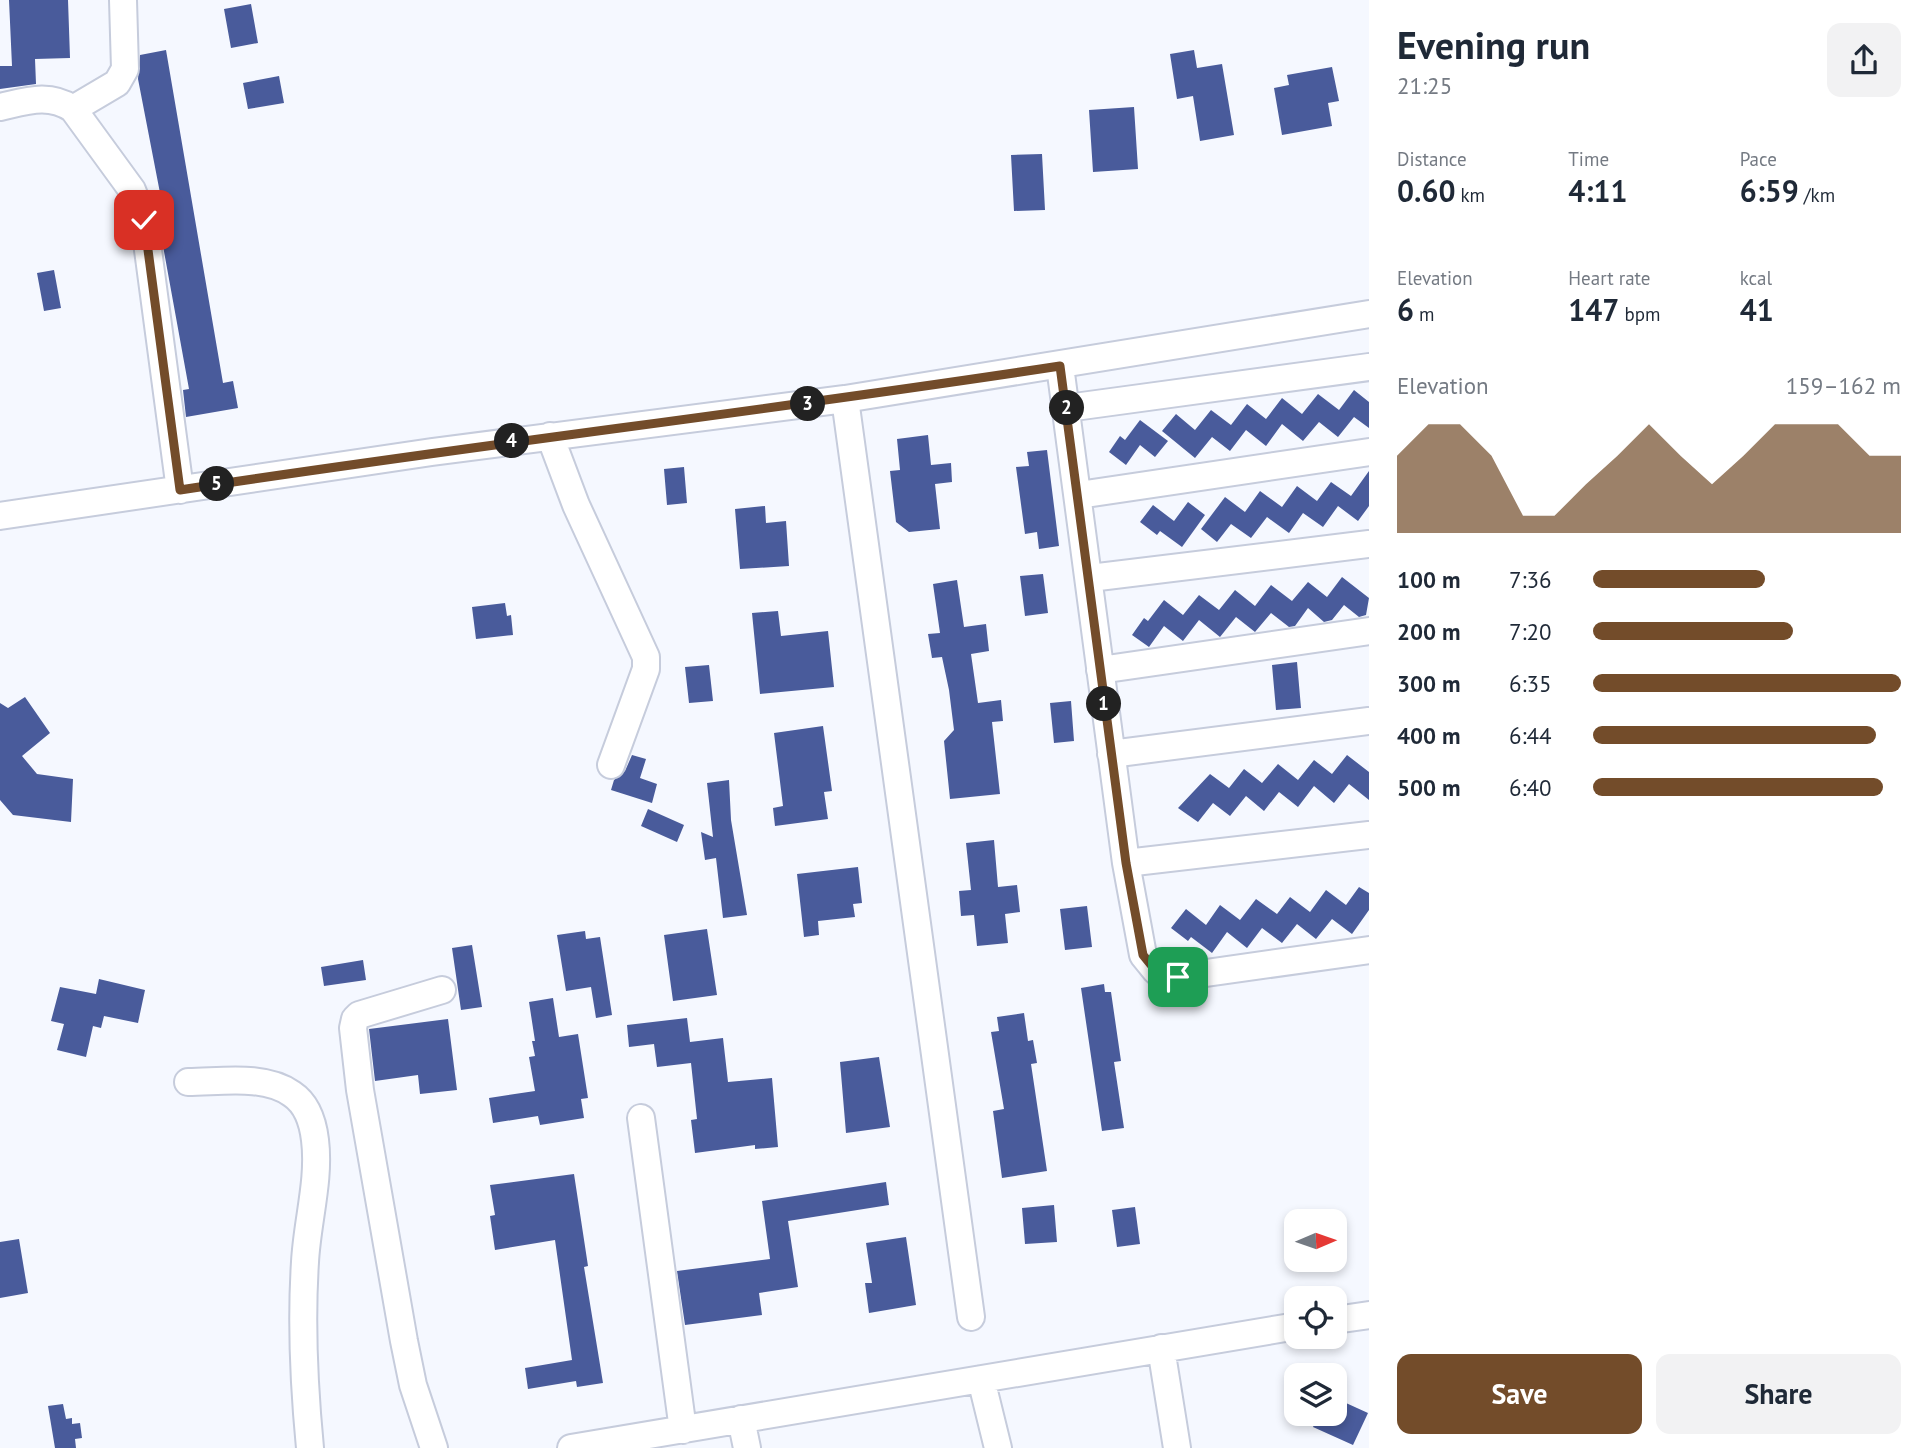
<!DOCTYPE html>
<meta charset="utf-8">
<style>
body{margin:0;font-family:"PT Sans",sans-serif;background:#f2f2f3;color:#1f2937;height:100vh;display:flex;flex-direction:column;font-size:26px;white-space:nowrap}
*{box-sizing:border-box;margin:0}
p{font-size:23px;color:#747a83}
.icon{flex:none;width:38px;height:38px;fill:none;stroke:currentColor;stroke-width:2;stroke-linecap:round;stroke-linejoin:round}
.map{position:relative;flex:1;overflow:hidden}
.details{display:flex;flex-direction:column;background:#fff;width:560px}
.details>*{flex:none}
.needle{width:46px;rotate:88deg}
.tools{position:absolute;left:1284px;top:1209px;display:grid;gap:14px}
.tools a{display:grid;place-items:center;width:63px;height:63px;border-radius:14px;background:#fff;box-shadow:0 4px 10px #0003;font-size:35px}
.pin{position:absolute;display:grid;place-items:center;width:60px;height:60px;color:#fff;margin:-30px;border-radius:14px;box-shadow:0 4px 10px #0006}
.km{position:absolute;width:35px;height:35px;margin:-18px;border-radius:50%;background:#222;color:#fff;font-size:19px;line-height:35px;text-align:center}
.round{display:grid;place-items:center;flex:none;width:74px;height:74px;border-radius:14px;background:#f2f2f3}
.headline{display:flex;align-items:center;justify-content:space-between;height:119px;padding:0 28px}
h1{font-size:38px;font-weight:700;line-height:52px}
.metrics{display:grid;grid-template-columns:repeat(3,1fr);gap:10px;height:119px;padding:7px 28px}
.metrics div{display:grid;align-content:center}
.metrics b{font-size:30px;font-weight:700}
.metrics small{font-size:19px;font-weight:400}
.metrics p{font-size:19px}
.chart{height:196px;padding:14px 28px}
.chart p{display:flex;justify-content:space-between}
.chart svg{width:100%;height:126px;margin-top:7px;fill:#734c2a;opacity:.7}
.button{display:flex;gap:14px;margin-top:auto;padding:14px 28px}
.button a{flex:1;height:80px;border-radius:14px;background:#734c2a;color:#fff;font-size:28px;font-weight:700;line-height:80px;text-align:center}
.button a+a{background:#f2f2f3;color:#1f2937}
ul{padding:0 28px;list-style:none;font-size:23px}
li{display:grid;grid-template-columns:112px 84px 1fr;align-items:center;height:52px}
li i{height:18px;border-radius:9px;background:#734c2a}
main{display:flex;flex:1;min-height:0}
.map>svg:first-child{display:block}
</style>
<main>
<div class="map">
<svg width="1369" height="1448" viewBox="0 0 1369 1448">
<rect width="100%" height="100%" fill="#f5f8ff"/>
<path fill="#495b9b" d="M 9,0 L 68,0 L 70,58 L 35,59 L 36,84 L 0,89 L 0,66 L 12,66 Z
M 251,4 L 258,43 L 231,48 L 224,9 Z
M 166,50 L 223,383 L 233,381 L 238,408 L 186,417 L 183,390 L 189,389 L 163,246 L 161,225 L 166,224 L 138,79 L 140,55 Z
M 1194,50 L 1197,68 L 1222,64 L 1234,135 L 1200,141 L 1193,96 L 1177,99 L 1170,54 Z
M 1332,67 L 1339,101 L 1328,103 L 1332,126 L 1282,135 L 1274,88 L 1289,85 L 1287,75 Z
M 279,76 L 284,103 L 248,109 L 243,83 Z
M 1134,107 L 1138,169 L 1093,172 L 1089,110 Z
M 1042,154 L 1045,210 L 1014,211 L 1011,155 Z
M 54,270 L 61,308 L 44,311 L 37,273 Z
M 1354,390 L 1369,402 L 1369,428 L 1354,417 L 1338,437 L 1319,422 L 1303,441 L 1282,424 L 1266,446 L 1246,430 L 1230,451 L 1212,437 L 1195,458 L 1162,431 L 1176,414 L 1195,430 L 1211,410 L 1231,425 L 1247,404 L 1266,419 L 1282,398 L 1302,414 L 1318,394 L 1339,410 Z
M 1140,420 L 1168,441 L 1155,457 L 1140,445 L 1126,465 L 1109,452 L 1120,436 L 1125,440 Z
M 928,435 L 931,465 L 951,463 L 952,482 L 935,484 L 940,529 L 909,532 L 896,522 L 890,471 L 900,470 L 897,439 Z
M 1047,450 L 1059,546 L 1039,549 L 1037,532 L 1025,534 L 1016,467 L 1029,466 L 1027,452 Z
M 684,467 L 687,503 L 667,505 L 664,469 Z
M 1369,471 L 1369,506 L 1358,521 L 1338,506 L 1323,527 L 1303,513 L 1289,533 L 1267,517 L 1251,538 L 1231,524 L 1217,542 L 1201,529 L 1225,497 L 1245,512 L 1260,491 L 1282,507 L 1297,486 L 1317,501 L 1331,482 L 1351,496 Z
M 1188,502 L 1205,515 L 1182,547 L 1160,531 L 1157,535 L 1140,522 L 1153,505 L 1174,521 Z
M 765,506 L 766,523 L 786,521 L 789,566 L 740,569 L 735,509 Z
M 1043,574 L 1048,613 L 1025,616 L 1020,576 Z
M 1342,577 L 1369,598 L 1366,615 L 1359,617 L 1344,605 L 1332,620 L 1324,622 L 1308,608 L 1295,626 L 1289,627 L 1271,613 L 1255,632 L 1236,617 L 1220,637 L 1199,620 L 1183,641 L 1164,626 L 1149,647 L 1132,635 L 1144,618 L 1148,621 L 1164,600 L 1183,615 L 1199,595 L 1219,610 L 1235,590 L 1255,606 L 1271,585 L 1292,601 L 1308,582 L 1327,597 Z
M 957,580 L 964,627 L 986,624 L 989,651 L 971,654 L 978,703 L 1001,700 L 1003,721 L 992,722 L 1000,794 L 950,799 L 944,741 L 954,730 L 949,690 L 942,657 L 932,658 L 928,634 L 940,633 L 933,584 Z
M 505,603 L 507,616 L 511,615 L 513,635 L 476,639 L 472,607 Z
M 778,611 L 781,636 L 828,631 L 834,687 L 760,694 L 752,613 Z
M 1297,662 L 1301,708 L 1276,710 L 1272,665 Z
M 709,665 L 713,701 L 689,703 L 685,667 Z
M 25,697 L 50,733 L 22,756 L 37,774 L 73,779 L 71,822 L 13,815 L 0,800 L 0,703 L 8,708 Z
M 1071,701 L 1074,741 L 1054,743 L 1050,703 Z
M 823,726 L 832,791 L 824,792 L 828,819 L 775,826 L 773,808 L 783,806 L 774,733 Z
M 632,755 L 646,759 L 640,778 L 657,784 L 652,803 L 611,790 L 614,780 L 625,771 Z
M 1347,755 L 1369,772 L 1369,800 L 1349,784 L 1334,803 L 1314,786 L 1298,807 L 1279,792 L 1264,811 L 1246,796 L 1230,816 L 1213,803 L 1198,822 L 1178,808 L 1210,774 L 1229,788 L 1244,769 L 1262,783 L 1278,764 L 1298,780 L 1314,760 L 1332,774 Z
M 729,780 L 731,820 L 747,915 L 723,918 L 716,858 L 705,860 L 701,832 L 713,837 L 707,783 Z
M 648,809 L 684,825 L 677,842 L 641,826 Z
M 994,840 L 998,887 L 1017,885 L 1020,912 L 1005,914 L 1008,943 L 977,946 L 974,915 L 961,916 L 959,891 L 971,890 L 966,843 Z
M 858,867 L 862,903 L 853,904 L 855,917 L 818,921 L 819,935 L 804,937 L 797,874 Z
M 1359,887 L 1369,893 L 1369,910 L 1352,934 L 1332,919 L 1316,939 L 1297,924 L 1282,943 L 1262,928 L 1247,948 L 1227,932 L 1212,953 L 1191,937 L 1188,941 L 1171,928 L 1186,909 L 1206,925 L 1220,905 L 1240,920 L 1256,899 L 1277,914 L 1290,897 L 1310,912 L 1326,890 L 1346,905 Z
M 1087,906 L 1092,947 L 1065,950 L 1060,909 Z
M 707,929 L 717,995 L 673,1001 L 664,935 Z
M 585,931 L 586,939 L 600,937 L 612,1015 L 596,1018 L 591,987 L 566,991 L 557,935 Z
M 472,945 L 482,1007 L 461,1010 L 452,948 Z
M 363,960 L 366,980 L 324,986 L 321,967 Z
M 99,979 L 145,990 L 138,1023 L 104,1016 L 101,1028 L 93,1026 L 86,1057 L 57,1050 L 64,1024 L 51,1021 L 60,987 L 96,994 Z
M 1104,984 L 1105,992 L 1111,992 L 1121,1061 L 1114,1062 L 1124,1128 L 1102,1131 L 1081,988 Z
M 553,998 L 559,1037 L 578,1034 L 588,1098 L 581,1099 L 584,1118 L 540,1125 L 538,1116 L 493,1123 L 489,1098 L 535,1091 L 529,1057 L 535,1056 L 532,1041 L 535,1041 L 529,1002 Z
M 1024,1013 L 1028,1041 L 1033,1040 L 1037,1063 L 1031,1064 L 1047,1171 L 1002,1178 L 993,1111 L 1004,1109 L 991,1032 L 999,1031 L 997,1017 Z
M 687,1018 L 690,1042 L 723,1038 L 728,1082 L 772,1078 L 778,1147 L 755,1149 L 755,1145 L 695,1153 L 691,1120 L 697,1119 L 691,1063 L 657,1067 L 654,1044 L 629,1047 L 627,1025 Z
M 448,1019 L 457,1090 L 420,1094 L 418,1075 L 375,1081 L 369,1029 Z
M 879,1057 L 890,1127 L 846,1133 L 840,1062 Z
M 574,1174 L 588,1266 L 584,1267 L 603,1383 L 577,1387 L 576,1381 L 528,1389 L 525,1368 L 572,1360 L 555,1240 L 495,1250 L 490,1216 L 495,1215 L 490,1185 Z
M 886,1182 L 889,1205 L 788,1221 L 798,1287 L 759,1293 L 762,1315 L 685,1325 L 677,1271 L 770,1259 L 762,1201 Z
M 1054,1205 L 1057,1242 L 1025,1244 L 1022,1208 Z
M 1135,1207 L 1140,1244 L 1117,1247 L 1112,1210 Z
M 906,1237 L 916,1305 L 869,1313 L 865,1283 L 872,1283 L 866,1243 Z
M 19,1239 L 28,1293 L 0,1298 L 0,1242 Z
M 1335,1398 L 1368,1413 L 1353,1445 L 1313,1427 L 1319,1414 L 1335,1414 Z
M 63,1404 L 66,1419 L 72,1418 L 72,1424 L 80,1423 L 82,1438 L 75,1439 L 76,1448 L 55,1448 L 48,1406 Z"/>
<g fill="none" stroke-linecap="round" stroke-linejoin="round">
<g stroke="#c6ccdc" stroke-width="30">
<path id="minor" d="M 0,107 C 27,101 49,93 73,109 L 132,190 L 144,220 L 180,490
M 73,109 L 117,83 L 125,69 L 123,0
M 1060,366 L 1126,863 L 1143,955 L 1156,971 L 1178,977 L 1369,950
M 845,399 L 971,1317
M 1067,408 L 1369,367
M 550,436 L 576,505 L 646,657 L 646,669 L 611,765
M 1079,495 L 1369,452
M 0,516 L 432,452 L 845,399 L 1369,314
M 1090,578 L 1369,544
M 1100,670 L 1369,631
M 1111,754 L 1369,721
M 1126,863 L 1369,835
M 188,1082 C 220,1082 264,1074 292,1094 C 307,1104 313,1123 315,1140 C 320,1180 307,1222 305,1262 C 301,1324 304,1386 310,1448
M 641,1118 L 683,1430
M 1335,1320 L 1369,1315
M 1161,1348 L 1177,1448
M 981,1379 L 998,1448
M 741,1419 L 747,1448
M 434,1448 L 413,1385 L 404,1341 L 360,1090 L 353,1028 L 355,1019 L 359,1015 L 442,990
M 571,1448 L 1297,1326"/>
</g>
<use href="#minor" stroke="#fff" stroke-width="26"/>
</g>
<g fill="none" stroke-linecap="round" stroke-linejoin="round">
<g stroke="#fff" stroke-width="14">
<path id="route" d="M 144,220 L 180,490 C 473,445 767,411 1060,366 L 1126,863 L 1143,955 L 1156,971 L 1178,977"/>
</g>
<use href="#route" stroke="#734c2a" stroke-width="9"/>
</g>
</svg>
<div class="tools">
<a><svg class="needle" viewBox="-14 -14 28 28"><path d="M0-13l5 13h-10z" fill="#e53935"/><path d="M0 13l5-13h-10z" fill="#747a83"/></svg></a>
<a><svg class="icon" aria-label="locate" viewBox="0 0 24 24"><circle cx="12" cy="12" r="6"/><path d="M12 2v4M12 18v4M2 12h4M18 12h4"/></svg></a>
<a><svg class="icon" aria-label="layers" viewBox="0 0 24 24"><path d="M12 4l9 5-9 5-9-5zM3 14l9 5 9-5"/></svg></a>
</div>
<div class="pin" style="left:1178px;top:977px;background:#1e9e55"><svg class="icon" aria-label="arrive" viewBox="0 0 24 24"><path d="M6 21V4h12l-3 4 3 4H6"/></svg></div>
<div class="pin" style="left:144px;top:220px;background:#d93025"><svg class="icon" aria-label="check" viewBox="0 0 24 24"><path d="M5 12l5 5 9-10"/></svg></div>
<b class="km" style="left:1104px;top:704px">1</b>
<b class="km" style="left:1067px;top:408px">2</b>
<b class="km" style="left:808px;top:404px">3</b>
<b class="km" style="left:512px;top:441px">4</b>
<b class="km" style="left:217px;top:484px">5</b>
</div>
<section class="details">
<div class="headline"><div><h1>Evening run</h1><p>21:25</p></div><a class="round"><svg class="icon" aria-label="share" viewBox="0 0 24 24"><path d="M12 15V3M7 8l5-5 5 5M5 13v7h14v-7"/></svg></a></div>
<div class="metrics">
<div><p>Distance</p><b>0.60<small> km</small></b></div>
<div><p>Time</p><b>4:11</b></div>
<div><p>Pace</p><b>6:59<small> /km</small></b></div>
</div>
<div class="metrics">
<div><p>Elevation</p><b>6<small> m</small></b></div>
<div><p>Heart rate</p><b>147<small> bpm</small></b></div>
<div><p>kcal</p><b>41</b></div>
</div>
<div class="chart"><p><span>Elevation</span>159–162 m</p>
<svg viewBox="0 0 160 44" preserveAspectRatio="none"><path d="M0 44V17L10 6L20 6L30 17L40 38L50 38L60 27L70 17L80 6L90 17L100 27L110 17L120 6L130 6L140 6L150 17L160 17V44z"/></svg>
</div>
<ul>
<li><b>100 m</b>7:36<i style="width:56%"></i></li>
<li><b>200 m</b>7:20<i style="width:65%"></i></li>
<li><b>300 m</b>6:35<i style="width:100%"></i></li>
<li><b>400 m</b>6:44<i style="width:92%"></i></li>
<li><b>500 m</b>6:40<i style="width:94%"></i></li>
</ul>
<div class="button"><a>Save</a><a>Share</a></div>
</section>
</main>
